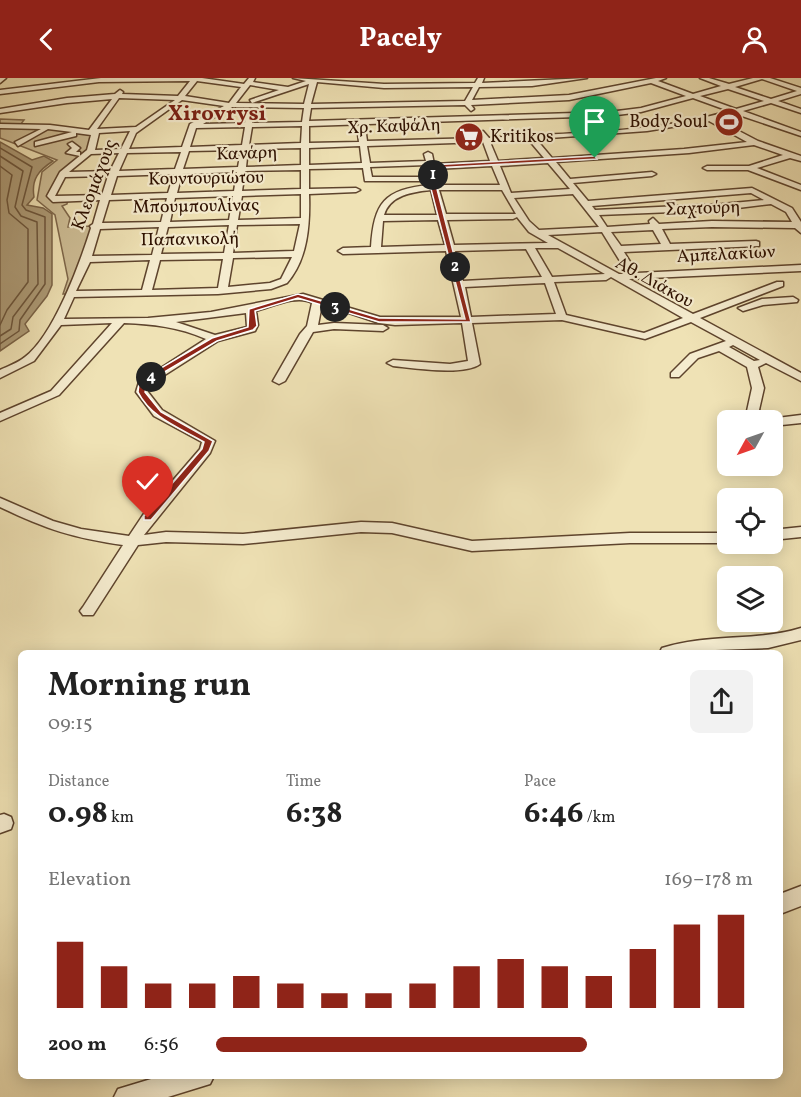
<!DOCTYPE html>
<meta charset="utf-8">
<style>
body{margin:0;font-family:Vollkorn,serif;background:#f2f2f2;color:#222;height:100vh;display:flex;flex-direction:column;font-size:22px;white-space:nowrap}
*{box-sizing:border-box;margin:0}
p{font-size:20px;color:#767676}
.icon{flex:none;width:33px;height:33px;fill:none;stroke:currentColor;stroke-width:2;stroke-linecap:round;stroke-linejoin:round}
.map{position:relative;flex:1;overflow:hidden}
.sheet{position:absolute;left:18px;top:572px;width:765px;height:429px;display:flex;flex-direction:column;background:#fff;border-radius:9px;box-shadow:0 3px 15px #0003}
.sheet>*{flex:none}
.needle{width:39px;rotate:230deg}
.controls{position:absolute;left:717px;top:332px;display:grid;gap:12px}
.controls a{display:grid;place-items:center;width:66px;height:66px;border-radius:9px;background:#fff;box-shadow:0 3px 15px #0003;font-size:30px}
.pin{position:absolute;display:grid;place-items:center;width:51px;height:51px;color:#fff;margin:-62px -26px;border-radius:50% 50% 50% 0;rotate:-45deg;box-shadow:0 0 6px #0007}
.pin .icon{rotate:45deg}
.km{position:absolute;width:30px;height:30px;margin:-15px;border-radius:50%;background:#222;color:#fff;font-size:16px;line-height:30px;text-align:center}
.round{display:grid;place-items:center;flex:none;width:63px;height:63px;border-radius:9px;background:#f2f2f2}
.overview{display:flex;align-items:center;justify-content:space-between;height:102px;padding:0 30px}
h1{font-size:33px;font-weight:700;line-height:45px}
.figures{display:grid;grid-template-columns:repeat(3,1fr);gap:9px;height:102px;padding:6px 30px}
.figures div{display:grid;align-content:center}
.figures b{font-size:30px;font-weight:700}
.figures small{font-size:16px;font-weight:400}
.figures p{font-size:16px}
.chart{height:168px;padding:12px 30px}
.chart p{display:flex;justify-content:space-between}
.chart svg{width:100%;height:108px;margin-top:6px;stroke:#8f2418;stroke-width:6}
ul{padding:0 30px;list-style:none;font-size:20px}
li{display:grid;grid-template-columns:96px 72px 1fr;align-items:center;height:45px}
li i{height:15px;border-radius:8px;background:#8f2418}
header{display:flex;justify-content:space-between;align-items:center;height:78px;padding:0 30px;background:#8f2418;color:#fff;font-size:27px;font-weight:700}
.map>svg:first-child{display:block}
</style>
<header><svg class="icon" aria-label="back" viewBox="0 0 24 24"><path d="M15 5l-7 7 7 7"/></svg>Pacely<svg class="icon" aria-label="person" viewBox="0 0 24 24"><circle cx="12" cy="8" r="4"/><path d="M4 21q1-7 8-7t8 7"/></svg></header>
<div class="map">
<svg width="801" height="1019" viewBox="0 0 801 1019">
<rect width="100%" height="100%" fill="#efe2b5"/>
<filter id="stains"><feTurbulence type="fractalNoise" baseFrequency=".00333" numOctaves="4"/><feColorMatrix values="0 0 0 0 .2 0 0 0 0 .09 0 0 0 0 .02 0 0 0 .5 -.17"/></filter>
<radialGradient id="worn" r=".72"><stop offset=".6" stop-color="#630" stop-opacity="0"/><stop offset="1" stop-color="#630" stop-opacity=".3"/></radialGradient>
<path fill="#cebe96" stroke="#7e674b" stroke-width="1.5" d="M 0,41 L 24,42 L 20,47 L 92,53 L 94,66 L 64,95 L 51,118 L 68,121 L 67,126 L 62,128 L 70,140 L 68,149 L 94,148 L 70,216 L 63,216 L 68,201 L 55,137 L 37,122 L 42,94 L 57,82 L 0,60 Z"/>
<path fill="#ad9b77" stroke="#7a6347" stroke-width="1.5" d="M 0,64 L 32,82 L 44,78 L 53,83 C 39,92 31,101 34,119 L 27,127 L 43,130 L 52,136 L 52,207 L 47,218 L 25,246 L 29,253 L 0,273 Z"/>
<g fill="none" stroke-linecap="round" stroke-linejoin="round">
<path stroke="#6d563c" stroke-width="1.5" d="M 0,70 L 32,89 L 22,127 L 26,132 L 45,139 L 45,206 L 20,242 L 19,253 L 0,266
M 0,78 L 23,93 L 15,129 L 21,138 L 37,144 L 38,206 L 13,239 L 11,251 L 0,258
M 0,88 L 12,97 L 7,122 L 9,135 L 28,151 L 28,204 L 7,232 L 0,247"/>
<g stroke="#5e442d" stroke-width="3">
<path id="minor" d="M 0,0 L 6,0 L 0,5 Z
M 101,0 L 202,0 L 244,6 L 249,0 L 255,0 L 253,4 L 288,9 L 306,3 L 293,0 L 384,6 L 475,5 L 478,0 L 484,0 L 482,5 L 587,0 L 532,8 L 479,9 L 472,22 L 569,17 L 656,0 L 666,0 L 658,3 L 693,16 L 721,8 L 700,0 L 709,0 L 729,6 L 753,0 L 770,0 L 801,10 L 801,16 L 778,23 L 801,31 L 801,35 L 771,25 L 743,33 L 801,54 L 801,58 L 736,36 L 716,41 L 758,63 L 801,78 L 801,83 L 790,80 L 757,90 L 801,107 L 801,112 L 748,92 L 707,92 L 703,90 L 707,88 L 749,88 L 783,77 L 754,67 L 689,75 L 556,84 L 570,101 L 652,94 L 656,96 L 652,98 L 573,105 L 588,123 L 752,110 L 792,130 L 801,144 L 801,155 L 795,150 L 712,149 L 662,151 L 670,166 L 756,163 L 759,164 L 759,168 L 624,174 L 637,195 L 801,187 L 801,193 L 629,201 L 693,236 L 777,204 L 783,204 L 783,208 L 700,240 L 801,295 L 801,303 L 766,285 L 758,289 L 764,310 L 759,332 L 769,341 L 801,337 L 801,345 L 772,348 L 772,342 L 756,342 L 747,333 L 752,310 L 747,289 L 719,273 L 698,280 L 679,299 L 671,299 L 671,295 L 690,276 L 726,263 L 691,244 L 645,261 L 562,242 L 472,245 L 480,286 C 464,298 413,290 393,288 L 387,285 L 393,282 L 450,286 L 468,283 L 462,245 L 395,247 L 379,245 L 322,226 L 318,247 L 334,245 L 383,247 L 388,250 L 383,253 L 334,251 L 313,254 L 285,303 L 279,306 L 273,303 L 300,256 L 307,248 L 312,225 C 297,216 272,229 256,233 L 258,247 L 255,253 L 218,263 L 149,307 L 148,314 L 162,332 L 215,363 L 210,375 L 144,457 L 166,454 L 243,456 L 361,444 L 392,445 L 472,463 L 630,455 L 728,455 L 728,465 L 630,465 L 472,473 L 392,455 L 361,454 L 243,466 L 166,464 L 138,467 L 93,537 L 83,537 L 80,533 L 83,529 L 123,467 C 73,460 46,451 0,429 L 0,420 L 53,443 L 81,451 L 129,458 L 143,437 L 200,371 L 202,364 L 154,338 L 136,314 L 139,304 L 206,261 C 179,249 152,246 124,245 L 59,317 L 0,343 L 0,335 L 51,313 L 112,245 L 61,247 L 34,283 L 0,300 L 0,292 C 8,288 18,285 25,279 C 54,257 80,185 91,150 L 90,148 L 93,146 L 100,122 L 53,124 L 47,118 L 60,94 L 87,72 L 91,57 L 76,55 L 76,58 L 35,68 L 35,64 L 72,54 L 48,51 L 18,68 L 15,64 L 41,51 L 0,50 L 0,46 L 50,47 L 89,52 L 112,21 L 67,25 L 0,35 L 0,31 L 67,20 L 115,16 L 120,12 L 123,14 L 122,16 L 178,18 L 190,3 L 99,4 L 0,16 L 0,12 ZM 762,1 L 797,13 L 771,21 L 735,9 ZM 197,3 L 241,9 L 229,25 L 185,18 ZM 317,4 L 384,10 L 473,9 L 465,23 L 311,26 ZM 651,5 L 686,18 L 641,30 L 609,34 L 309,43 L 311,30 L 465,27 L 471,33 L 474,31 L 471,27 L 569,22 ZM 309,6 L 304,26 L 236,25 L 250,7 L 279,12 L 250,22 L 252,25 ZM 728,11 L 764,23 L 736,31 L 700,18 ZM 119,20 L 175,22 L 136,49 L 97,51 ZM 693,20 L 729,33 C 652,56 568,54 489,60 L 483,53 L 479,55 L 481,60 L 367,63 L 366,56 L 362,54 L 358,56 L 359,64 L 309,65 L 309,48 L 609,38 L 641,34 ZM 182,22 L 224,28 L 190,46 L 182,69 L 129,71 L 136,55 ZM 232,29 L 304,30 L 302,44 L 252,45 L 254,37 L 250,35 L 246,37 L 245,45 L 203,46 ZM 709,43 L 747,64 L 684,71 L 552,80 L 536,61 L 647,53 ZM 302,48 L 301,65 L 249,67 L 252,49 ZM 245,49 L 242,67 L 190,69 L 196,50 ZM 130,53 L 121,71 L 95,72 L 99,55 ZM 528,61 L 544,80 L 498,83 L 490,64 ZM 483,64 L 490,83 L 434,86 L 432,76 L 428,74 L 424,76 L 426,83 L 370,85 L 367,68 ZM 360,68 L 362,85 L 309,87 L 309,70 ZM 301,70 L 301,87 L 246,89 L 248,71 ZM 241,72 L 238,89 L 183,91 L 189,73 ZM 181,74 L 175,91 L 119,93 L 127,75 ZM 119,75 L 110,93 L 69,94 L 91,76 ZM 548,85 L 570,111 L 511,115 L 500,88 ZM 427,87 L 428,99 L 372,99 L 370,89 ZM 492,88 L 500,107 L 438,107 L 435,91 ZM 363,90 L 365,103 L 429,103 L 430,107 C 384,111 374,125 371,169 L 343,170 L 338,173 L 343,176 L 446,173 L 461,239 L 380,239 L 303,216 L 211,234 L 148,240 L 64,241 L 74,219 L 218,216 L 271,211 L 287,205 C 308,181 310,146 309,116 L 356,114 L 360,112 L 356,110 L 309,111 L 309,91 ZM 301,92 L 301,111 L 242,113 L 245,93 ZM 237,94 L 234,113 L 177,115 L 182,96 ZM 174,96 L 168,115 L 111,117 L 117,98 ZM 108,98 L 102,117 L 55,118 L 65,99 ZM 431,112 L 437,137 L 384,137 C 390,117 412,114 431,112 ZM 439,112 L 502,112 L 516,136 L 446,136 ZM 751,115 L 764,122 L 722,126 L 595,132 L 592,128 ZM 301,116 L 301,140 L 238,142 L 242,118 ZM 573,116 L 599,149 L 539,152 L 529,143 L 514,120 ZM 233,118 L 229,142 L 170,144 L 175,120 ZM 167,120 L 161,144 L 102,145 L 109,122 ZM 771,126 L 786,134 L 792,144 L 712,143 L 659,146 L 653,140 L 649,143 L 650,146 L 607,149 L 599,137 L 722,132 ZM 517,139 L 529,154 L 548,165 L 454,167 L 447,142 L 513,141 ZM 438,142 L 445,167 L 381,169 L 383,143 ZM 300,146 L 294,173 L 233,175 L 237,147 ZM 229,147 L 224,175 L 161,176 L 168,149 ZM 159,149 L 152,177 L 92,178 L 100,151 ZM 653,152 L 661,166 L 621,168 L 611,154 ZM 602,154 L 628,196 L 619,196 L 548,157 ZM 535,170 L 558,170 L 605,196 L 552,199 ZM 526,171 L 542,199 L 463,203 L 455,173 ZM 292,179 L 281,201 L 270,205 L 228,209 L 233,180 ZM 223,181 L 218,210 L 152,212 L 160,182 ZM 150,182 L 142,212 L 76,213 L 90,184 ZM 611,199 L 683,240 L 644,255 L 566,237 L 554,204 L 606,202 ZM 545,205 L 556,236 L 471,239 L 465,209 ZM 246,235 L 247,249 L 215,257 L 176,244 ZM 733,267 L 760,282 L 754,283 L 729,269 Z
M 72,64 L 80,70 L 76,74 L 80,74 L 80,78 L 66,75 L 72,70 L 68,66 Z
M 793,219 L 798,222 L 797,224 L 763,227 L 743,233 L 738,230 L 762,221 Z
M 801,449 L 801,459 L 772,462 L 772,452 Z
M 801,550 L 801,562 L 768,570 L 660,574 L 662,570 C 708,555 755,564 801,550 Z
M 4,736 L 11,739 L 13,745 L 11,751 L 0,755 L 0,737 Z
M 801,808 L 801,828 L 780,836 L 780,816 Z
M 161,998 L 214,998 L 210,1006 L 168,1019 L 114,1019 L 118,1011 Z"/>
</g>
<use href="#minor" fill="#f5eccf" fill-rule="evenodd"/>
</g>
<path fill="#8f2418" stroke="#fff" stroke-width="1.5" d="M 595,78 L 597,81 L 435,90 L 437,111 L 471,244 L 379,244 L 298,220 L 255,233 L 257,248 L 253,252 L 217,263 L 154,300 L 147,307 L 145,314 L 161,334 L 213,363 L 209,373 L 151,442 L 144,442 L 144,438 L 202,371 L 204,364 C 180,350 151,340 138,314 L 139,306 L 149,297 L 212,260 L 248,249 L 249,231 L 298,216 L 379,240 L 465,241 L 431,111 L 430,87 Z"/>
<defs>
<g id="stadium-disc" transform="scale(1.5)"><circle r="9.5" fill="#8f2418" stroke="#f5eccf"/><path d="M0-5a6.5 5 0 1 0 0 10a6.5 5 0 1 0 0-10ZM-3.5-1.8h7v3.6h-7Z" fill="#fff"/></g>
<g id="supermarket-disc" transform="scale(1.5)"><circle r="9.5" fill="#8f2418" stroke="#f5eccf"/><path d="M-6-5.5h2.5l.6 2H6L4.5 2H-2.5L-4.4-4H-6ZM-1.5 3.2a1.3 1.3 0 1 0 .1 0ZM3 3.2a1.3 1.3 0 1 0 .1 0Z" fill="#fff"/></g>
</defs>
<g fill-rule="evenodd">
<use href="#stadium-disc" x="729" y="44"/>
<use href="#supermarket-disc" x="469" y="59"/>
</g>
<g text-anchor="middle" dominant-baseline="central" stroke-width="4.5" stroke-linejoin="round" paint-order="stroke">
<g font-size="18" fill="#2d1000" stroke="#f5eccf" text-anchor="end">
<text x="708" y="44">Body Soul</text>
<text x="490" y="59" text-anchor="start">Kritikos</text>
</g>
<g font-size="18" fill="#2d1000" stroke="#f5eccf">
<text transform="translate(394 49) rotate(-2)">Χρ. Καψάλη</text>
<text transform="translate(247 76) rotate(-2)">Κανάρη</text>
<text transform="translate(206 101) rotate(-1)">Κουντουριώτου</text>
<text transform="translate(95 107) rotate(-69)">Κλεομάχους</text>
<text transform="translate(196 129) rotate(-1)">Μπουμπουλίνας</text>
<text transform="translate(703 131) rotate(-2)">Σαχτούρη</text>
<text transform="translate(190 162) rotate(-1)">Παπανικολή</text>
<text transform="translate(726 177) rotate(-3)">Αμπελακίων</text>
<text transform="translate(654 205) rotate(29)">Αθ. Διάκου</text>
</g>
<g font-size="22" font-weight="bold" fill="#7a1f14" stroke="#f5eccf">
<text x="217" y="36">Xirovrysi</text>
</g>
</g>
<rect width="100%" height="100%" filter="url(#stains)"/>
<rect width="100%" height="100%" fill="url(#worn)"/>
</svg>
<div class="controls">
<a><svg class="needle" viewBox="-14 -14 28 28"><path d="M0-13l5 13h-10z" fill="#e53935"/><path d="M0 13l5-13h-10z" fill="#767676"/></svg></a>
<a><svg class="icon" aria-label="locate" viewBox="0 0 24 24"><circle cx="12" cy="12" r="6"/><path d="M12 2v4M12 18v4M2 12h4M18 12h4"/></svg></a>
<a><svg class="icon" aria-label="layers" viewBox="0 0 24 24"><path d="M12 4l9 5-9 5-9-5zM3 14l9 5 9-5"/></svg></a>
</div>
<div class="pin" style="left:595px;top:80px;background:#1e9e55"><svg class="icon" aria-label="arrive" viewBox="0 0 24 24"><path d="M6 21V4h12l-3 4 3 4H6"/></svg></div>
<div class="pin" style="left:148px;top:440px;background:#d93025"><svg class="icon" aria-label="check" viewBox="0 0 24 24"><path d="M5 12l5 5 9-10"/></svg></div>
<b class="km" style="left:433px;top:97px">1</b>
<b class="km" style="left:455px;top:189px">2</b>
<b class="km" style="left:335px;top:229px">3</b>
<b class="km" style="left:151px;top:299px">4</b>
<section class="sheet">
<div class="overview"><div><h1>Morning run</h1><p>09:15</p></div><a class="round"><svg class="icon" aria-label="share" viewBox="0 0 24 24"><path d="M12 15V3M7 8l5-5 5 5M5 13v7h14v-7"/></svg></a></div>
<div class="figures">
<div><p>Distance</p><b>0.98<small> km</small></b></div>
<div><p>Time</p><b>6:38</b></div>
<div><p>Pace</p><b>6:46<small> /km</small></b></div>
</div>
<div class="chart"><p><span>Elevation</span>169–178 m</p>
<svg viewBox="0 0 160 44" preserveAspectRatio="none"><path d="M5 44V17M15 44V27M25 44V34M35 44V34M45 44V31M55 44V34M65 44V38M75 44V38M85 44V34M95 44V27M105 44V24M115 44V27M125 44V31M135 44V20M145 44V10M155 44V6"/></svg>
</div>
<ul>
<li><b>200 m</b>6:56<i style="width:69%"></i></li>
</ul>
</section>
</div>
